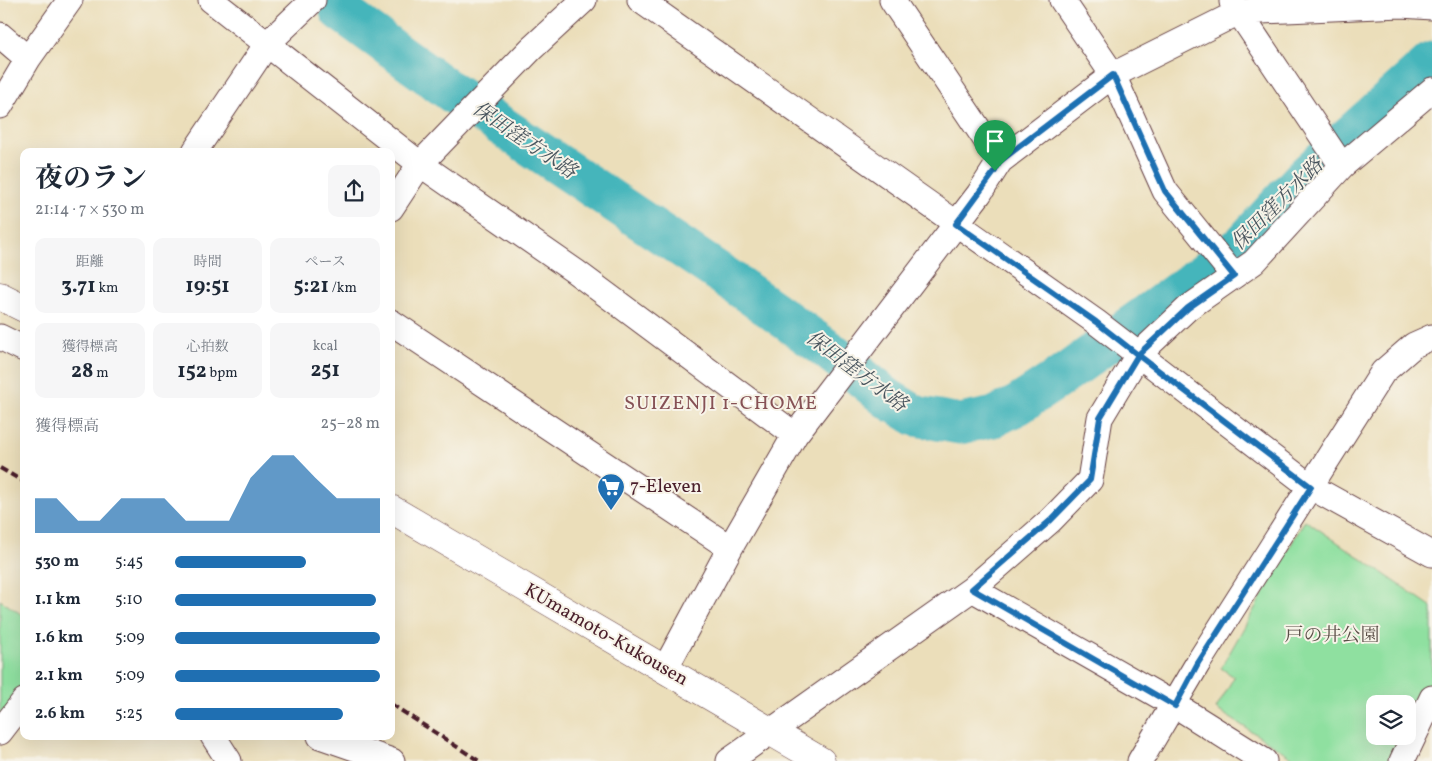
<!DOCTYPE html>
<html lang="ja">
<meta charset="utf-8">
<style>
body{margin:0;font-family:Vollkorn,"Noto Serif JP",serif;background:#f6f6f7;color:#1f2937;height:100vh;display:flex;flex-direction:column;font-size:19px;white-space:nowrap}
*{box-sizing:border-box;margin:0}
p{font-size:16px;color:#747a83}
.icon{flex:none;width:28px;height:28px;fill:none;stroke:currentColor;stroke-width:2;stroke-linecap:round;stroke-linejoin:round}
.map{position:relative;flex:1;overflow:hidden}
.panel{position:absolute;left:20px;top:148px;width:375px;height:592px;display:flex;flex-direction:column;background:#fff;border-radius:10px;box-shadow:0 5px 20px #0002}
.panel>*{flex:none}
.fabs{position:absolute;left:1366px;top:695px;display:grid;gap:10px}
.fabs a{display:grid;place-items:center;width:50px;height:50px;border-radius:10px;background:#fff;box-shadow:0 5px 20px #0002;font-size:25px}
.pin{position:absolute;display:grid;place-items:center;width:42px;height:42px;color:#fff;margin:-51px -21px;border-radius:50% 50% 50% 0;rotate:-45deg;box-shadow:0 0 5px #0007}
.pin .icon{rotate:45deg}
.round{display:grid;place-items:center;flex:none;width:52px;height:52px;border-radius:10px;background:#f6f6f7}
.headline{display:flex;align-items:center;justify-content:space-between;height:85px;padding:0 15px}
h1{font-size:28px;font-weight:700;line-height:38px}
.stats{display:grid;grid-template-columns:repeat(3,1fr);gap:8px;height:85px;padding:5px 15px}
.stats div{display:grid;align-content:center;border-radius:10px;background:#f6f6f7;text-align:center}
.stats b{font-size:21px;font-weight:700}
.stats small{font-size:14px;font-weight:400}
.stats p{font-size:14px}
.chart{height:140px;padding:10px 15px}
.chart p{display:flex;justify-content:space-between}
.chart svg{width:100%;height:90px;margin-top:5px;fill:#1f6fb2;opacity:.7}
ul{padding:0 15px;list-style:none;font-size:16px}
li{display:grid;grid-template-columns:80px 60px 1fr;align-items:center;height:38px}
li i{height:12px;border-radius:6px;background:#1f6fb2}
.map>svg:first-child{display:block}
</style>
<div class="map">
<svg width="1432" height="761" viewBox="0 0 1432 761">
<rect width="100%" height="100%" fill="#f7f3e8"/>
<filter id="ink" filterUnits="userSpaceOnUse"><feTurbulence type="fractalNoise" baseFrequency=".02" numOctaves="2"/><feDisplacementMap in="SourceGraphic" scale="10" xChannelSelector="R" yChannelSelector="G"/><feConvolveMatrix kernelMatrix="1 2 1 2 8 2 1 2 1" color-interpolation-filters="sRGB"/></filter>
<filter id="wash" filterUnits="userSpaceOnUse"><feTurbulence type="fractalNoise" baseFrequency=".0096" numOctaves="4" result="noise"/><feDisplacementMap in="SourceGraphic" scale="20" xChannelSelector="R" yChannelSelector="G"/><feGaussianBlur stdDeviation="1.12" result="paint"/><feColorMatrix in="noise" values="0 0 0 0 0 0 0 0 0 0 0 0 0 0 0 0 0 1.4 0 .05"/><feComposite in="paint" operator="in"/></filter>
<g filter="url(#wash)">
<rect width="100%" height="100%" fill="#ebdeba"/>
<path fill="#8fe0a0" stroke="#6c8066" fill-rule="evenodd" d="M 1305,520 L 1432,607 L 1432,698 L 1402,761 L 1298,761 L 1216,709 L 1234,677 L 1221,668 ZM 1375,704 L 1408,704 L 1408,736 L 1375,736 Z
M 0,600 L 24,616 L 24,692 L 0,722 Z"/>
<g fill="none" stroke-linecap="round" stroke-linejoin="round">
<path stroke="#45b5bb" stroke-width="41" d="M 340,11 L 454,94 L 727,278 L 827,349 L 887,398 L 916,416 L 960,424 L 994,417 L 1018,405 L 1065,374 L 1241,246 L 1304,177 L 1432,62"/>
</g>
</g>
<g filter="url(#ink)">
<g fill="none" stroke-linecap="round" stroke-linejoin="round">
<g stroke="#623c40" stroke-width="27">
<path id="minor" d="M 211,0 L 420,164 L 576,272 L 795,435
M 640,0 L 1096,322 L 1311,487 L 1432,554
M 892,0 L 1000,161
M 1062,0 L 1113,75 L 1165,191 L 1234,276
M 1232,2 L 1342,166
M 0,35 L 28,59
M 0,106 L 28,59 L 70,0
M 195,151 L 267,44 L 313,0
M 391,208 L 420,164 L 531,49 L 584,0
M 391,322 L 730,548 L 795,435 L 979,194 L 1000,161 L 1113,75 L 1239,12 L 1401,5 L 1432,7
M 0,337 L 24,349
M 972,589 L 1175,705 L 1264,761
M 665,669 L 730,548
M 0,732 L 24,701
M 213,736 L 229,761
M 320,736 L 392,761
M 729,761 L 972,589 L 1051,520 L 1090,480 L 1100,418 L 1138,355 L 1188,308 L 1254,262 L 1342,166 L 1432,90
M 1140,761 L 1198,663 L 1383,372 L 1414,345 L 1432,337
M 1402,761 L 1432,698"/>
</g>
<g stroke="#623c40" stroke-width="29">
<path id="major" d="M 0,296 L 24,308
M 391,509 L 821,761"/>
</g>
<use href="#minor" stroke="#fff" stroke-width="25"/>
<use href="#major" stroke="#fff" stroke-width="28"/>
<path stroke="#4a1f2b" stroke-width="4" stroke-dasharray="8 4" stroke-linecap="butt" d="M 0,468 L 24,482
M 391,704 L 479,761"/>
</g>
</g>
<g fill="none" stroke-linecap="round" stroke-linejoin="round" filter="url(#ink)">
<g stroke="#fff" stroke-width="10">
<path id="route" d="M 995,171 L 956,224 L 1096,322 L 1138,355 L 1100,418 L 1090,480 L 1051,520 L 972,589 L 1175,706 L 1198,663 L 1311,487 L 1138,355 L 1188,308 L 1234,276 L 1165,191 L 1113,75 L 1000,161 L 995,171"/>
</g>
<use href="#route" stroke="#1f6fb2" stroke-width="6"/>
</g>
<defs>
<g id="supermarket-pin" transform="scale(1.4375)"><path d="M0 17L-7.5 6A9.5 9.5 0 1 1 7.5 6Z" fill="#1f6fb2" stroke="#f7f3e8"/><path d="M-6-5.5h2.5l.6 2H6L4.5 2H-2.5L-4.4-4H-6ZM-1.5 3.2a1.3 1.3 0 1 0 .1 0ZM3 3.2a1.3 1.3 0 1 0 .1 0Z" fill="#fff"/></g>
</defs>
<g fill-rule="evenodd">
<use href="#supermarket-pin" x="611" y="487"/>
</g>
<g text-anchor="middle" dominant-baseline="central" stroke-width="4" stroke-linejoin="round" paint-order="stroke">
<g font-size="19" fill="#4a1f2b" stroke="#f7f3e8" text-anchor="start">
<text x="630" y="487">7-Eleven</text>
</g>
<g font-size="19" fill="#4a1f2b" stroke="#f7f3e8">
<text transform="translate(606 635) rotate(30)">KUmamoto-Kukousen</text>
</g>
<g font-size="19" fill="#5b4f48" stroke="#f7f3e8">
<text x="1332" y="636">戸の井公園</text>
</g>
<g font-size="20" font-style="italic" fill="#48545d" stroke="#f7f3e8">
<text transform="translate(524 141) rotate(34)">保田窪方水路</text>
<text transform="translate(1278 205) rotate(-45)">保田窪方水路</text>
<text transform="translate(856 372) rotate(37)">保田窪方水路</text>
</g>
<g font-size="20" letter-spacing="1" fill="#865155" stroke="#f7f3e8">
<text x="721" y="404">SUIZENJI 1-CHOME</text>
</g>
</g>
</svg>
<div class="fabs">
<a><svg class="icon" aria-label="layers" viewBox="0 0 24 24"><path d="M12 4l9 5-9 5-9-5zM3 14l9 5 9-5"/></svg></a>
</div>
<div class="pin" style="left:995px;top:171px;background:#1e9e55"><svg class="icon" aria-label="arrive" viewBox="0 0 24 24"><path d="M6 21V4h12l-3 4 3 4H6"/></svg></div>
<section class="panel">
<div class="headline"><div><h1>夜のラン</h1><p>21:14 · 7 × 530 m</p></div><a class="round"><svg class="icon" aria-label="share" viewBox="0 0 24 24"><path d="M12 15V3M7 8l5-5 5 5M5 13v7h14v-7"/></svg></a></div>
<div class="stats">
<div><p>距離</p><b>3.71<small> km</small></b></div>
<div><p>時間</p><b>19:51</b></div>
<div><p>ペース</p><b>5:21<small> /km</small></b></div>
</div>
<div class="stats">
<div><p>獲得標高</p><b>28<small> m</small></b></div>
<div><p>心拍数</p><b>152<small> bpm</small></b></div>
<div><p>kcal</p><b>251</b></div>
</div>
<div class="chart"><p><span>獲得標高</span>25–28 m</p>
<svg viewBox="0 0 160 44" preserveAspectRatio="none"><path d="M0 44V27L10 27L20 38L30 38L40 27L50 27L60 27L70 38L80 38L90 38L100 17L110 6L120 6L130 17L140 27L150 27L160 27V44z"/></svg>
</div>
<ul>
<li><b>530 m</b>5:45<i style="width:64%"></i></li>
<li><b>1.1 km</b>5:10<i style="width:98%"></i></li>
<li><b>1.6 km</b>5:09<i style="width:100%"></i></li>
<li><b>2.1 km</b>5:09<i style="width:100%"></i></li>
<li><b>2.6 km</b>5:25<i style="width:82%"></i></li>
</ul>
</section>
</div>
